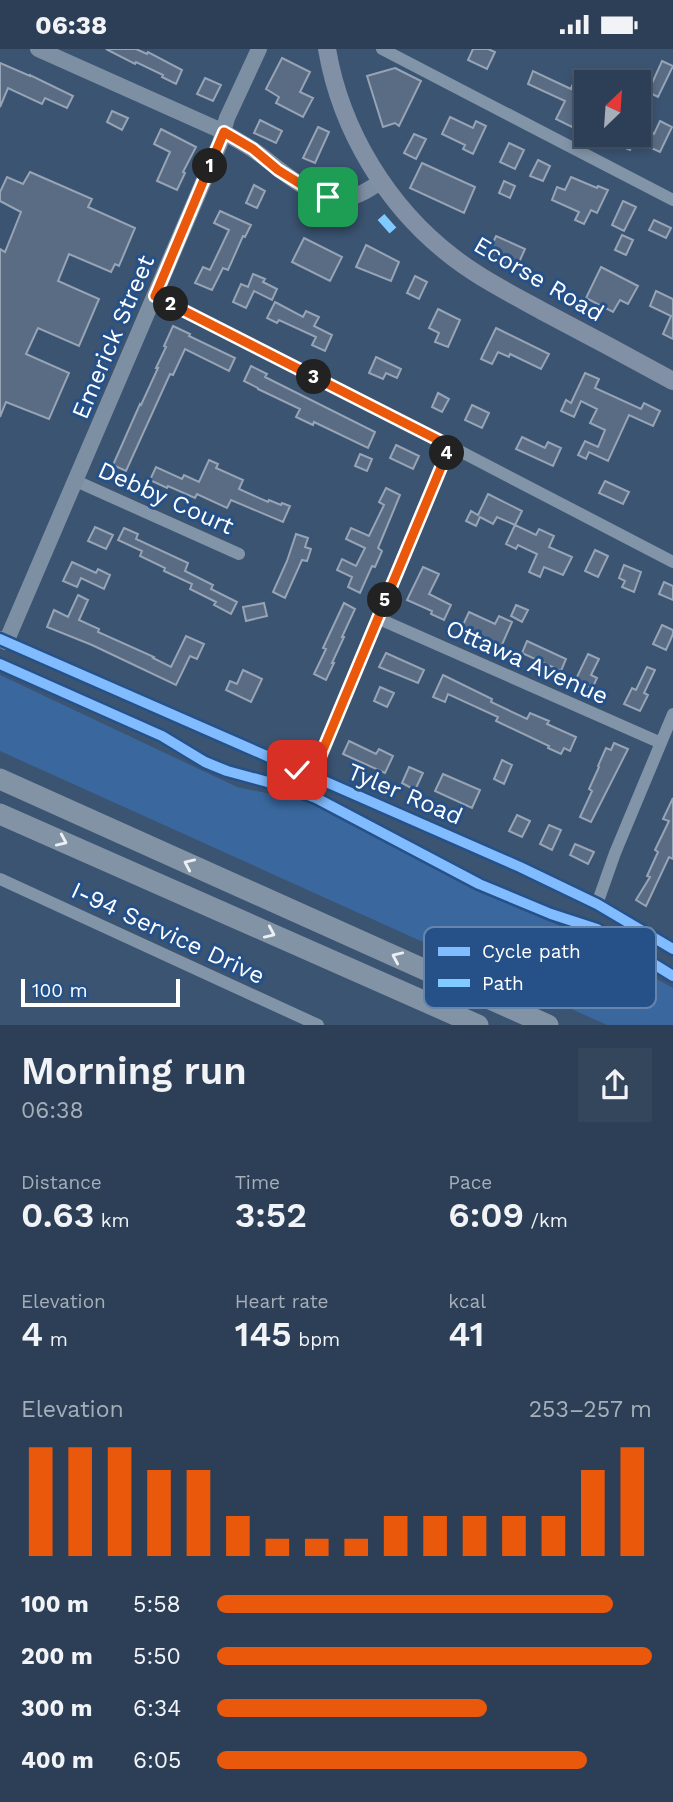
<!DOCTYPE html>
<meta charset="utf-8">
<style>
body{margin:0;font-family:"Work Sans",sans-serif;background:#34465c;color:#f1f3f6;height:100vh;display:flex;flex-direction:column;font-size:26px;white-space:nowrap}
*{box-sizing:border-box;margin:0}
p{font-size:23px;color:#a6afb9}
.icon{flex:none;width:38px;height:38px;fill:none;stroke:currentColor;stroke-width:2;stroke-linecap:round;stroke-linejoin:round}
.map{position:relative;height:976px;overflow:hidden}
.drawer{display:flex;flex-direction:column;background:#2c3f56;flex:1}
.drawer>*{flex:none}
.needle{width:46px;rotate:25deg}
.buttons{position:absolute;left:574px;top:21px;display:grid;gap:14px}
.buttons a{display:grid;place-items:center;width:77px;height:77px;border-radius:0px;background:#2c3f56;box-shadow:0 4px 10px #0003,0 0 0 2px #48586c;font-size:35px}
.scale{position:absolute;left:21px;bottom:18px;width:159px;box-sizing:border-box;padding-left:7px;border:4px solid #fff;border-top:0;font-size:19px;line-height:24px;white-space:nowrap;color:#fff;-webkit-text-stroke:5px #255188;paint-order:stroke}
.pin{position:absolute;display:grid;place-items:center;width:60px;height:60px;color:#fff;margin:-30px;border-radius:14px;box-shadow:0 4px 10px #0006}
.km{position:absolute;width:35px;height:35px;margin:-18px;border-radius:50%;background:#222;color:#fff;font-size:19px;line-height:35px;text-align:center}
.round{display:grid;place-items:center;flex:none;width:74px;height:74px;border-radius:0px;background:#34465c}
.head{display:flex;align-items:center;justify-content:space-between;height:119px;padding:0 21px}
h1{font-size:38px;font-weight:600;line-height:52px}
.stats{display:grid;grid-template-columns:repeat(3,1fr);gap:10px;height:119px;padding:7px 21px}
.stats div{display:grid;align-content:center}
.stats b{font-size:35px;font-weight:600}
.stats small{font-size:19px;font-weight:400}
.stats p{font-size:19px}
.chart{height:196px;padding:14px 21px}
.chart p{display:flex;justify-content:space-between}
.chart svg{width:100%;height:126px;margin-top:7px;stroke:#ea580c;stroke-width:6}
ul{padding:0 21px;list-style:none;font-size:23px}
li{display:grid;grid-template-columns:112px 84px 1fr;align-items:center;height:52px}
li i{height:18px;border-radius:9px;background:#ea580c}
.status{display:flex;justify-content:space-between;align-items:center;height:49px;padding:0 35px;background:#2c3f56;direction:ltr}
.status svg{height:19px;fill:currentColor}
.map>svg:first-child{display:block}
</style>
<div class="status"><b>06:38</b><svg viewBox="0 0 49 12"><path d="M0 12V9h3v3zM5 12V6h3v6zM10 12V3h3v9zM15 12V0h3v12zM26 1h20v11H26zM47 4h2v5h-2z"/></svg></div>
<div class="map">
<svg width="673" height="976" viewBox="0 0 673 976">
<rect width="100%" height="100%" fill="#3b5472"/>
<path fill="#3a689e" d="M 0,626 L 237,738 L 310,753 L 570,882 L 673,939 L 673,976 L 607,976 L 0,702 Z"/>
<path fill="#596c84" stroke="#96a4b5" stroke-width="2" d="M 106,0 L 136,0 L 147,5 L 148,3 L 182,21 L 176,35 L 162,28 L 163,26 L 136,13 L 135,15 Z
M 473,0 L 488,0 L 495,3 L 487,20 L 468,11 Z
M 282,9 L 310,23 L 300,43 L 313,49 L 303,68 L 276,54 L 279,48 L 266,40 Z
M 662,12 L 673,17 L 658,48 L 648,43 Z
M 0,14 L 30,27 L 30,26 L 73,47 L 67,59 L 45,49 L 42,55 L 8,39 L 0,58 Z
M 395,19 L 421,32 L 399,77 L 395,74 L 383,78 L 367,27 Z
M 586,21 L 597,26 L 594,33 L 586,33 L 586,78 L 575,72 L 572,78 L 556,70 L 565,52 L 528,35 L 533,22 L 571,40 L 572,37 L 578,40 Z
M 205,29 L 221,36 L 213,52 L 197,45 Z
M 112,62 L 128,69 L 122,81 L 107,73 Z
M 450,68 L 473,79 L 476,72 L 486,77 L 473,105 L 463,100 L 465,96 L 442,85 Z
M 260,71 L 282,82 L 276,94 L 254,84 Z
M 660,72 L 672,78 L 660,103 L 634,91 L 630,101 L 618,96 L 623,86 L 639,86 L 639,78 L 654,85 Z
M 318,78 L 329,83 L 315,114 L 303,109 Z
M 161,80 L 196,98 L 183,123 L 185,124 L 177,141 L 157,132 L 170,103 L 154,95 Z
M 414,85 L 426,90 L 416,110 L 404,104 Z
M 509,94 L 524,101 L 515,120 L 500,113 Z
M 538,111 L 550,117 L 543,132 L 530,127 Z
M 422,114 L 475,138 L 464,164 L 410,139 Z
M 30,123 L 92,150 L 88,158 L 135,179 L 119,217 L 115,215 L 111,223 L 69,205 L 58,232 L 99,250 L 79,297 L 38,279 L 26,305 L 69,324 L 49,370 L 6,353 L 0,368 L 0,200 L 5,203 L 21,163 L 0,152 L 0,143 L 7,128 L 23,135 Z
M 571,128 L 597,139 L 598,137 L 608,141 L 597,164 L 591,161 L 584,175 L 575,171 L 579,163 L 552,151 L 557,138 L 565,141 Z
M 504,132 L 515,137 L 510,149 L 499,144 Z
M 254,136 L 265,142 L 257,159 L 246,154 Z
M 623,152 L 636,158 L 624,182 L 612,176 Z
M 220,162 L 251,176 L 245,188 L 243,187 L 228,221 L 223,219 L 212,241 L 195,234 L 203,218 L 210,221 L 229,181 L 214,174 Z
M 654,171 L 671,179 L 666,189 L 649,181 Z
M 622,186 L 633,191 L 626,206 L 615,201 Z
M 496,187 L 525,200 L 516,220 L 487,207 Z
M 304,189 L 342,208 L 330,232 L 292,213 Z
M 366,196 L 399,213 L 391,232 L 356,218 Z
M 601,218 L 638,237 L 628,255 L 620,251 L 613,263 L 586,249 Z
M 253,225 L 265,230 L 263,233 L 277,240 L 272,251 L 254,242 L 246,259 L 233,253 L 241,235 L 248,238 Z
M 415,227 L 427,233 L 419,250 L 407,244 Z
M 656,242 L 673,250 L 673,290 L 663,285 L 671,267 L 650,257 Z
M 275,253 L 303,268 L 306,262 L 319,268 L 314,277 L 332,286 L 325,302 L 312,296 L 316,288 L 279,271 L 277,274 L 267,269 Z
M 438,260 L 460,271 L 448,298 L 435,293 L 439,284 L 429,279 Z
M 173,277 L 190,285 L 189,287 L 235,309 L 229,322 L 185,300 L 173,326 L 170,325 L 126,422 L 113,416 L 140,355 L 141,356 L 158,319 L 156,319 L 166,298 L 164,297 Z
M 496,279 L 549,305 L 541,320 L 510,305 L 509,308 L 498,303 L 492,315 L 481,310 Z
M 376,308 L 401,320 L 397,329 L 386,324 L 383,330 L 369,324 Z
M 251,317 L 267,325 L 265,328 L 375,383 L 368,399 L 314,373 L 313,376 L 296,368 L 300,360 L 258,340 L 258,339 L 244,332 Z
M 585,324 L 599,330 L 595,339 L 641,360 L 644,354 L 660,362 L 653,377 L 629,366 L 608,412 L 589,403 L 586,410 L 578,406 L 585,392 L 598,398 L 605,381 L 590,374 L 597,360 L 581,352 L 574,368 L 561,362 L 566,351 L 571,354 Z
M 438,344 L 449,350 L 442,363 L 432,358 Z
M 472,356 L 489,364 L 482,379 L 465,371 Z
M 522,388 L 545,399 L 548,393 L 561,399 L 553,417 L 516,400 Z
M 396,396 L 419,407 L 413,420 L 390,409 Z
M 360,405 L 372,410 L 367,422 L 355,417 Z
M 209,411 L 218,415 L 216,419 L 243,431 L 239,440 L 268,453 L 269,451 L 281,456 L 282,454 L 290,457 L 283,473 L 231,451 L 227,459 L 197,445 L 195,449 L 168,437 L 167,439 L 150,431 L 156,418 L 182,430 L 184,426 L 199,433 Z
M 605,432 L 629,443 L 623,455 L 599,444 Z
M 386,439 L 400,446 L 378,499 L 382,502 L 375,518 L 372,517 L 360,544 L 348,538 L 352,528 L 337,521 L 342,510 L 356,517 L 365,499 L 346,490 L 351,479 L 369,487 L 384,456 L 379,453 Z
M 488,445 L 522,462 L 515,476 L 536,486 L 539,480 L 554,487 L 549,498 L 572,508 L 563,526 L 544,518 L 540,528 L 529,523 L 537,505 L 518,496 L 516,500 L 506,495 L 515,476 L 497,468 L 493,475 L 480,468 L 476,477 L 466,472 L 471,462 L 478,466 Z
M 95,478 L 113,486 L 106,500 L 88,492 Z
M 124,479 L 138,485 L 136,490 L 188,514 L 185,522 L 213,536 L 211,540 L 237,553 L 231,565 L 214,556 L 216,553 L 190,540 L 192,535 L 164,522 L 165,519 L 140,507 L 142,502 L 118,491 Z
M 296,485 L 308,489 L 305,498 L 311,500 L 307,512 L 302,511 L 285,549 L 273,543 L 287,512 Z
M 595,501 L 608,507 L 598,528 L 585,522 Z
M 72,513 L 96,524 L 98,520 L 110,526 L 104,540 L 81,529 L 77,538 L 63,532 Z
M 624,516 L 641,523 L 634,543 L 622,538 L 625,532 L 619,529 Z
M 423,518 L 439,525 L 429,545 L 451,556 L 444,571 L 431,565 L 432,562 L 407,551 Z
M 664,533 L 673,537 L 673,551 L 659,545 Z
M 78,546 L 88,551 L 79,571 L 99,580 L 98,583 L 154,608 L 153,609 L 171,618 L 186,587 L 204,595 L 197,610 L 190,607 L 176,636 L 92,596 L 47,578 L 54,561 L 68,568 Z
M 264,554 L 267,567 L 246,572 L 243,558 Z
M 344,554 L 355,560 L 342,588 L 344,588 L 332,614 L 334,614 L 326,631 L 314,625 L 326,600 L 323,599 Z
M 516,556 L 528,561 L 522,573 L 511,567 Z
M 469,563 L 495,575 L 499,567 L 512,573 L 501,598 L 487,592 L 488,590 L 462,578 Z
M 662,576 L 673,581 L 673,585 L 666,601 L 653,595 Z
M 527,592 L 566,610 L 561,622 L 522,604 Z
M 386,604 L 424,621 L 418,634 L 379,618 Z
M 588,605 L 599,610 L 591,626 L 597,629 L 592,640 L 575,632 Z
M 647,618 L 655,621 L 644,644 L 648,646 L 640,662 L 624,655 L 632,639 L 636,641 Z
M 243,621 L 262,630 L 251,653 L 226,641 L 230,632 L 237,635 Z
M 443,626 L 492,650 L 491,653 L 527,670 L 530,664 L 549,672 L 547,675 L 576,688 L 570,702 L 564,699 L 561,705 L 548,699 L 549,697 L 496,672 L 498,668 L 448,645 L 445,653 L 433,648 Z
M 380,638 L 394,644 L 387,658 L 374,652 Z
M 349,692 L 376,705 L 379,700 L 393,707 L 385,724 L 343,705 Z
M 614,694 L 628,700 L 591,773 L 580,768 L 592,742 L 589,740 L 599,718 L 598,717 L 606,699 L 611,701 Z
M 502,711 L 512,716 L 504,735 L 494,730 Z
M 409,718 L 423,724 L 415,741 L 402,734 Z
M 443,725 L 480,741 L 472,759 L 435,742 Z
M 673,749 L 673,810 L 669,808 L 646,857 L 636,851 L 650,828 L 647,827 L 658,803 L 655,801 L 669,772 L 663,770 Z
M 517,766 L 530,772 L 522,788 L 509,782 Z
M 549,776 L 561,781 L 552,801 L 540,795 Z
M 575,795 L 594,803 L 588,815 L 570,806 Z"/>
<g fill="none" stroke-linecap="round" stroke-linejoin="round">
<path stroke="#8294a7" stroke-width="12" d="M 382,0 L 673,151
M 155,247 L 450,397 L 673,513
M 76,432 L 239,505
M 377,569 L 661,694
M 6,593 L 520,818 L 597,855 L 673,900
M 312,727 L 450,397
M 0,830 L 318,976
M 597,855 L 615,804 L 673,665"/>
<path stroke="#7d8fa3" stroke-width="16" d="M 38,0 L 224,83 C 233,89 243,94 252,100 C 278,117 313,155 347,149 C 360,147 371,139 382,132
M 0,590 L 6,593 L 220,94 L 227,69 L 259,0"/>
<path stroke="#8190a5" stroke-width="18" d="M 327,0 C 341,82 388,159 454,209 C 483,231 515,247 546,264 C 588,286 631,309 673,332"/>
<path stroke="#8293a5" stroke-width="21" d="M 0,730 L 548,976
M 0,765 L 478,976"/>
<path stroke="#80caff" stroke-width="9" stroke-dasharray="18 9" stroke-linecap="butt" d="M 381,168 L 397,186"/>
<g stroke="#255188" stroke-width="15">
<path id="cycleway" d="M 0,590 L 520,818 L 597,855 L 673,900
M 0,615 L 162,687 L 205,713 L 227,722 L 290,739 L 316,749 L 479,835 L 551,865 L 597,880 L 673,927"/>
</g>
<use href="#cycleway" stroke="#80bcff" stroke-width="10"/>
</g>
<defs><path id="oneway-chevron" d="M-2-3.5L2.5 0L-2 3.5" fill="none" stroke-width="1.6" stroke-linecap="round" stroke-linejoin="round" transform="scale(1.75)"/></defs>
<g stroke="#eceff2">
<use href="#oneway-chevron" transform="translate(62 792) rotate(24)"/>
<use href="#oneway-chevron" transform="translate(189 815) rotate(-156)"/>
<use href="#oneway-chevron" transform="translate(270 884) rotate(24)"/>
<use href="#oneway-chevron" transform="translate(397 908) rotate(-156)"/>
</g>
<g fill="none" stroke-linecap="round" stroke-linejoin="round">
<g stroke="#fff" stroke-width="14">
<path id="route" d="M 297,721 L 312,727 L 450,397 L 155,247 L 224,83 L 253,100 L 278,121 L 315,144 L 328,148"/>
</g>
<use href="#route" stroke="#ea580c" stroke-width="9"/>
</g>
<g text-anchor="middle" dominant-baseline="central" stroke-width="6" stroke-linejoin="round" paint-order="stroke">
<g font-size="24" fill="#fff" stroke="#255188">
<text transform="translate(539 230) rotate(30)">Ecorse Road</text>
<text transform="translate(113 288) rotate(-67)">Emerick Street</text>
<text transform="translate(166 449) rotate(24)">Debby Court</text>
<text transform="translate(527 613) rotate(24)">Ottawa Avenue</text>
<text transform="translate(405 745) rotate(23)">Tyler Road</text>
<text transform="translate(168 884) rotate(25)">I-94 Service Drive</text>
</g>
</g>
<rect x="424" y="878" width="232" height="81" rx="10" fill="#255188" stroke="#6685ac" stroke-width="2"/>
<rect x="438" y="898" width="32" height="9" fill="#80bcff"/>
<rect x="438" y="930" width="32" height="8" fill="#80caff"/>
<g font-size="19" fill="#fff">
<text x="482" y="909">Cycle path</text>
<text x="482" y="941">Path</text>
</g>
</svg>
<div class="buttons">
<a><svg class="needle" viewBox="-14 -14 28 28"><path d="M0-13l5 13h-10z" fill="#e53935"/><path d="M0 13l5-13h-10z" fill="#a6afb9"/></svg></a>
</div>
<div class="scale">100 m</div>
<div class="pin" style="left:328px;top:148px;background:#1e9e55"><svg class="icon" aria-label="arrive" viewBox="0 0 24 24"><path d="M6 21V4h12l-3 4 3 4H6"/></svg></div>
<div class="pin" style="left:297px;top:721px;background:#d93025"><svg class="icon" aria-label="check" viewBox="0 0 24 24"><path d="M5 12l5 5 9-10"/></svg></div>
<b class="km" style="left:210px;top:117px">1</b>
<b class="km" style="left:171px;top:255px">2</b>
<b class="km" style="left:314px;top:328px">3</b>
<b class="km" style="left:447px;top:404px">4</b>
<b class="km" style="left:385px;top:551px">5</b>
</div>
<section class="drawer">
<div class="head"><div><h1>Morning run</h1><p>06:38</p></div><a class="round"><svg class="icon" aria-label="share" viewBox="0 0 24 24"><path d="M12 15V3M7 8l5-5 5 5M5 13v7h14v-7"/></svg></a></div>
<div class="stats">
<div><p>Distance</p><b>0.63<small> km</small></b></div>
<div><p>Time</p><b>3:52</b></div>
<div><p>Pace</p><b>6:09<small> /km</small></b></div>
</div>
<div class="stats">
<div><p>Elevation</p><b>4<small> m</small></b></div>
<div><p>Heart rate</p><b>145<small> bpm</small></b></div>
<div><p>kcal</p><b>41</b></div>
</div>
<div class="chart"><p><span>Elevation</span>253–257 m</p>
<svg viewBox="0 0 160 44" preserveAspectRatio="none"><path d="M5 44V6M15 44V6M25 44V6M35 44V14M45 44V14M55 44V30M65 44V38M75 44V38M85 44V38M95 44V30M105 44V30M115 44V30M125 44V30M135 44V30M145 44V14M155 44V6"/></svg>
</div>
<ul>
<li><b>100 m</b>5:58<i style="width:91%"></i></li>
<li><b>200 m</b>5:50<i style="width:100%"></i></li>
<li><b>300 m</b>6:34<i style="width:62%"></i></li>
<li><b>400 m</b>6:05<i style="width:85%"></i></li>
</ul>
</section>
